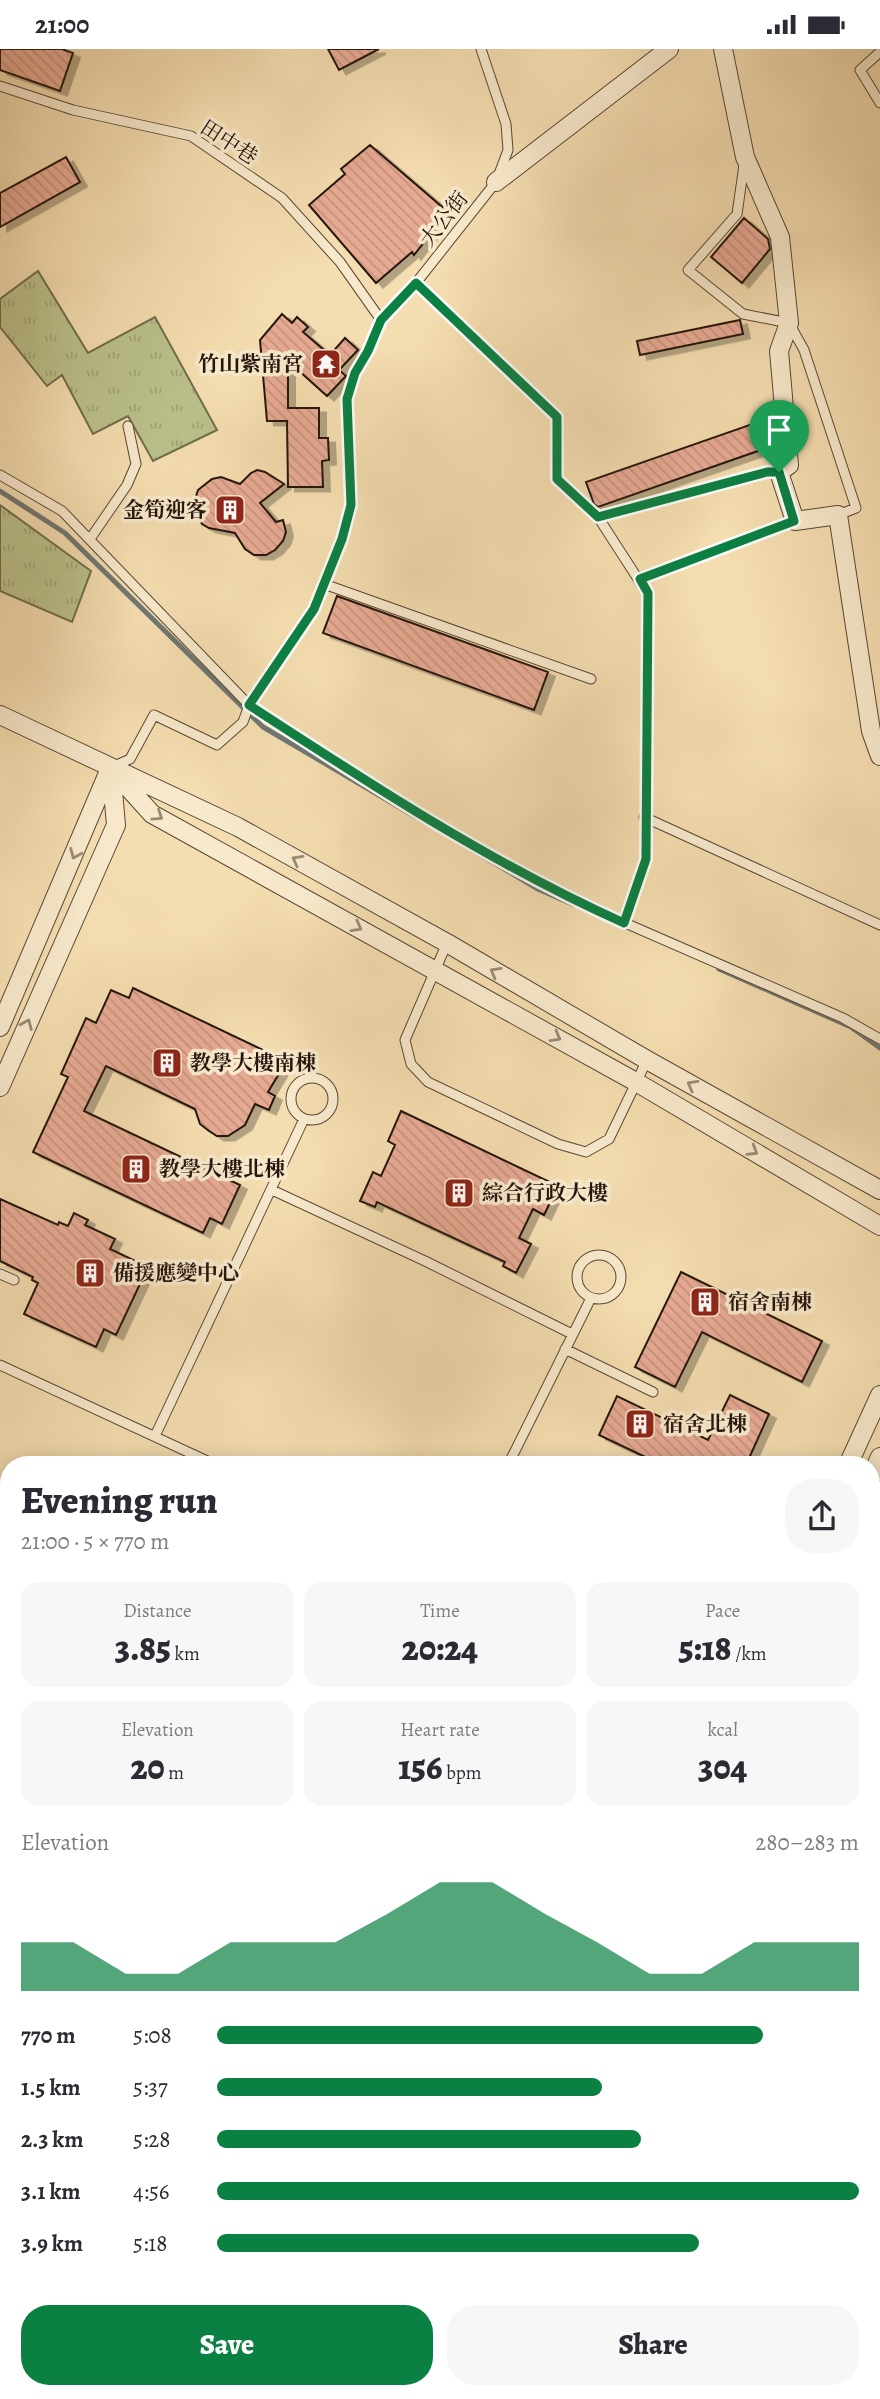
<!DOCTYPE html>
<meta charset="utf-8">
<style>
body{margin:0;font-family:Alegreya,"Noto Serif TC",serif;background:#f7f7f7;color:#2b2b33;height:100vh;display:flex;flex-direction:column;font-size:26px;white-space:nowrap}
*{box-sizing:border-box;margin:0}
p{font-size:23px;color:#7c7c81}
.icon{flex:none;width:38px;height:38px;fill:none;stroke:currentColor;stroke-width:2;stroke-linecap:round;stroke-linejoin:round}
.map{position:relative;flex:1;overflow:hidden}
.panel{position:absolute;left:0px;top:1407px;width:880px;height:943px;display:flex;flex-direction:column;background:#fff;border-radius:28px 28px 0 0;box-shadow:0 4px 18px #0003}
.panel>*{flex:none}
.pin{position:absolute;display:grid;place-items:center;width:60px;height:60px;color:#fff;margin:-72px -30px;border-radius:50% 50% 50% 0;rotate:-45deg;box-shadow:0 0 7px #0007}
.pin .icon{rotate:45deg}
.round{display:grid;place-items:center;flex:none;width:74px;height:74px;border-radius:28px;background:#f7f7f7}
.head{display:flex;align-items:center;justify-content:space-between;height:119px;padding:0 21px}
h1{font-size:38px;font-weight:800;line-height:52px}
.figures{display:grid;grid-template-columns:repeat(3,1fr);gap:10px;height:119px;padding:7px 21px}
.figures div{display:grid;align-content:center;border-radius:18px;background:#f7f7f7;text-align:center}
.figures b{font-size:35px;font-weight:800}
.figures small{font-size:19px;font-weight:400}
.figures p{font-size:19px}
.chart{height:196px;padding:14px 21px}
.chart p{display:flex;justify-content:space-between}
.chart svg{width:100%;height:126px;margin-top:7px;fill:#0b8043;opacity:.7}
.primary-button{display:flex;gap:14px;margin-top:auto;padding:14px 21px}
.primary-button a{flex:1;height:80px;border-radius:28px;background:#0b8043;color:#fff;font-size:28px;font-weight:800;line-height:80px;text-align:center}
.primary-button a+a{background:#f7f7f7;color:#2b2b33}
ul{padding:0 21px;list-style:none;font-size:23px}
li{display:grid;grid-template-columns:112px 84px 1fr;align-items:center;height:52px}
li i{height:18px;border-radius:9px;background:#0b8043}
.status{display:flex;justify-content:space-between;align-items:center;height:49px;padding:0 35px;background:#fff;direction:ltr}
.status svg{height:19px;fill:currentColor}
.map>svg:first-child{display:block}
</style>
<div class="status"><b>21:00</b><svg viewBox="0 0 49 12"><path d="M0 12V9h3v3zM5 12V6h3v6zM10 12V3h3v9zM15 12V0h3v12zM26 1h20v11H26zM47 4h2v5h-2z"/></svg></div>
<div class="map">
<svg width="880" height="2350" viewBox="0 0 880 2350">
<defs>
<pattern id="grass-tufts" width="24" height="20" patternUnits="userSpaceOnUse" patternTransform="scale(1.75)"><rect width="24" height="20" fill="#bbc18b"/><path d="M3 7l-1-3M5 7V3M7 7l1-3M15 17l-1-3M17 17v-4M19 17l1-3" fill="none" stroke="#a1a577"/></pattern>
<pattern id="building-back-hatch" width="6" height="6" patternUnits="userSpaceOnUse" patternTransform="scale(1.75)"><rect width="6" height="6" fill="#e7aa93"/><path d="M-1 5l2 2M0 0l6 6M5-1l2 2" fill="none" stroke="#c6927e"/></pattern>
<filter id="shadow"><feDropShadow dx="7" dy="4.5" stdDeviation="0" flood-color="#0004"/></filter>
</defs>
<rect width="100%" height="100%" fill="#f4ddb0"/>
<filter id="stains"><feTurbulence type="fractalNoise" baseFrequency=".00286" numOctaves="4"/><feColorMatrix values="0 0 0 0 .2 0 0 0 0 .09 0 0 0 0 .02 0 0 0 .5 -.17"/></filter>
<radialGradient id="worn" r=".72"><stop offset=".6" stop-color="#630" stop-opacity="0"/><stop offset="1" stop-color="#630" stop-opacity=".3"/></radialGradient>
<path fill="url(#grass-tufts)" stroke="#706c4c" stroke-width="2" d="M 38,222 L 88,304 L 155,268 L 217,381 L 153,412 L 128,367 L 93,385 L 62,326 L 47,337 L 0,278 L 0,250 Z
M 0,456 L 91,522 L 72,573 L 0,542 Z"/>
<path fill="#bbc18b" stroke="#706c4c" stroke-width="2" d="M 880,1437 L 880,1558 L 872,1554 L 872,1455 Z
M 880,1655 L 880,1870 L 872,1862 L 872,1673 Z"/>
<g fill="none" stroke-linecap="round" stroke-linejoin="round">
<path stroke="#707773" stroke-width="5" d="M 0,442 L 65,484 L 263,678 L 416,768
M 452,789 L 538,840 L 572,855
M 719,920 L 851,978 L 880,999"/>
<path stroke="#a2b8b7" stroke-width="18" d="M 0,1915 L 9,1918
M 872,2145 L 880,2147"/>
</g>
<path fill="url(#building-back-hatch)" stroke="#25160e" stroke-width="2" filter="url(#shadow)" d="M 0,0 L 62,0 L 73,4 L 60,42 L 0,21 Z
M 328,0 L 379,0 L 339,21 Z
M 370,96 L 448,163 L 414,206 L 412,203 L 376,234 L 309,156 L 345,125 L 341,120 Z
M 66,108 L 80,133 L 0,178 L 0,144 Z
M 744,169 L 768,190 L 770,200 L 742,234 L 711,208 Z
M 282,265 L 292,274 L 297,268 L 308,278 L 303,283 L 330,306 L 345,289 L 358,301 L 339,321 L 346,327 L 327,347 L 288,312 L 288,359 L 319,359 L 319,389 L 328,389 L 329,411 L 322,412 L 323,438 L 288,438 L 287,372 L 267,372 L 260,291 Z
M 740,271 L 743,285 L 640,306 L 637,292 Z
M 767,370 L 775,396 L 598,458 L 594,455 L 586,433 Z
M 257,421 L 265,423 L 284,435 L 260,454 L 276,473 L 283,471 L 286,483 L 283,492 L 275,501 L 266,506 L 254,506 L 245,500 L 235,484 L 209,479 L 202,475 L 193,457 L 198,441 L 212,430 L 221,428 L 240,435 L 251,424 Z
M 337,547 L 548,623 L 534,661 L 323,584 Z
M 133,939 L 265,1002 L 261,1010 L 282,1020 L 268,1043 L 275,1047 L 269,1061 L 255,1055 L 245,1076 L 228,1087 L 217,1087 L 209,1082 L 200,1075 L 195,1060 L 106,1017 L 84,1062 L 240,1136 L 222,1175 L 210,1169 L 203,1184 L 33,1103 L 68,1028 L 61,1025 L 86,969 L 96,974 L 111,941 L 129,949 Z
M 401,1062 L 558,1137 L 544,1166 L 533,1160 L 519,1189 L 531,1195 L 516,1224 L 503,1217 L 505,1213 L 377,1153 L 375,1158 L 360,1152 L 373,1123 L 381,1127 L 395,1096 L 388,1092 Z
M 0,1150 L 58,1176 L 59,1173 L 68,1177 L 74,1164 L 88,1171 L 85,1176 L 115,1190 L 110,1200 L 148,1218 L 116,1286 L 104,1280 L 96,1298 L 24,1265 L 38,1234 L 32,1231 L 33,1228 L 0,1212 Z
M 681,1223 L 822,1292 L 802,1333 L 702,1283 L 675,1338 L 635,1318 Z
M 730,1346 L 769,1365 L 746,1416 L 662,1416 L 599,1386 L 617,1347 L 708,1391 Z"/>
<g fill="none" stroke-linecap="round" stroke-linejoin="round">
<g stroke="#594836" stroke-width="11">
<path id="service" d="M 880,3 L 860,21 L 880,54
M 0,37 L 73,61 L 191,87 L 282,149 L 340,213 L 381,271
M 744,116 L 737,165 L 688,221 L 743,265 L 789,274 L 804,301 L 856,459 L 838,466
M 416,234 L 557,368 L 557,430 L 598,468 L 647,544 L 646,810 L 624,874
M 0,426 L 62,462 L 249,656 L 313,698 L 435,775 L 577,853 L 843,969 L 880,990
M 598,468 L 767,423 L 779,423
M 90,490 L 127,436 L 136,415 L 128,377
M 640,530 L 795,472
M 324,535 L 591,630
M 112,718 L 130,710 L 154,666 L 217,696 L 243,673 L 249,656 L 314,560 L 342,490 L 351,456 L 347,350 L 355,324 L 368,302 L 381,271 L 416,234 L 496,133 L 508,101 L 506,75 L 481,0
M 644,768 L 880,876
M 447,894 L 405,991 L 411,1015 L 428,1033 L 558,1095 L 586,1103 L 609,1090 L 647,1011
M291 1050a21 21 0 1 1 42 0a21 21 0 1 1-42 0Z
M 272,1141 L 425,1212 L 572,1285
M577 1228a22 22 0 1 1 44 0a22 22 0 1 1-44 0Z
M 0,1225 L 14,1231
M 565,1300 L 653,1343
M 0,1316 L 216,1416
M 155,1387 L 304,1070
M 508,1416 L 591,1249
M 872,2180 L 880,2183
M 872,2328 L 880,2324
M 843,2343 L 846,2342"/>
</g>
<g stroke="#594836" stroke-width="20">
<path id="minor" d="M 723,0 L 745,108 L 780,188 L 789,274 L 779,302 L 789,416 L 779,423 L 795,472 L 838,466 L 871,682 L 880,707
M 496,133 L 669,0
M 0,666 L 238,778 L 447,894 L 647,1011 L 880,1141
M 115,724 L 152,765 L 636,1033 L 880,1177
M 0,978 L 109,722
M 0,1038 L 116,776 L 111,719
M 848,1416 L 880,1346
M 872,1426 L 880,1408
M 0,1750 L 9,1752
M 0,1780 L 9,1783"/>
</g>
<g stroke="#594836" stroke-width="24">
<path id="tertiary" d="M 0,1895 L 9,1898
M 872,2124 L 880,2126"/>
</g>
<use href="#service" stroke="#f8e9cc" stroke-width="9"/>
<use href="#minor" stroke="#f8e9cc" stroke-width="18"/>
<use href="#tertiary" stroke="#f8e9cc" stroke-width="21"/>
</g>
<defs><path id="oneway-chevron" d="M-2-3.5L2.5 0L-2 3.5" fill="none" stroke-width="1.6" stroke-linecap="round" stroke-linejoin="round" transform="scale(1.75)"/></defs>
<g stroke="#998a76">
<use href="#oneway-chevron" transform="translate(158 767) rotate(34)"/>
<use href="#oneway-chevron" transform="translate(75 805) rotate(113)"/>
<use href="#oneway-chevron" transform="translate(297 811) rotate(-151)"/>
<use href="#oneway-chevron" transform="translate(357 878) rotate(29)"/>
<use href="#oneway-chevron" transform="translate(495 923) rotate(-150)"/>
<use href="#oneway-chevron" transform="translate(27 975) rotate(-67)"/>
<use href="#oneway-chevron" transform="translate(556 988) rotate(29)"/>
<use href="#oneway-chevron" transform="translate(692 1036) rotate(-151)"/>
<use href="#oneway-chevron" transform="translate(753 1102) rotate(31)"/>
</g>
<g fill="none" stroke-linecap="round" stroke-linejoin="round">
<g stroke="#fff" stroke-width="14">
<path id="route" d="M 416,234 L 557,368 L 557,430 L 598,468 L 767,423 L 779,423 L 794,472 L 640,530 L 648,544 L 646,810 L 624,874 C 492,815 370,735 249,656 L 314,560 L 342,490 L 351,456 L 347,350 L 355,324 L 368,302 L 381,271 Z"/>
</g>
<use href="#route" stroke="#0b8043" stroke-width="9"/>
</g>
<defs>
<g id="temple-square" transform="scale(1.575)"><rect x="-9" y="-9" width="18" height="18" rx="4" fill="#8f2418" stroke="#f8e9cc"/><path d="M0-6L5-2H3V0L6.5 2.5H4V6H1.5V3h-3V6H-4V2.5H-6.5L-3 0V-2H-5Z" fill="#fff"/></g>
<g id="building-square" transform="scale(1.575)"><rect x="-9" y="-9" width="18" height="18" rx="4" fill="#8f2418" stroke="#f8e9cc"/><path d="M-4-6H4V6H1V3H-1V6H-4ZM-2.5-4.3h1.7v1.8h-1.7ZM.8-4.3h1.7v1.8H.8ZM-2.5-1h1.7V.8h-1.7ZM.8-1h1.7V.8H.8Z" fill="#fff"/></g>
</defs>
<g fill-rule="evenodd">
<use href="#temple-square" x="326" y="315"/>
<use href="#building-square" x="230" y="461"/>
<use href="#building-square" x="167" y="1014"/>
<use href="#building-square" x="136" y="1120"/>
<use href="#building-square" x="459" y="1144"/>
<use href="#building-square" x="90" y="1224"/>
<use href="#building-square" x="705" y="1253"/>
<use href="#building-square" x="640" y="1375"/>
</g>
<g text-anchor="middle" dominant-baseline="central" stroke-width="7" stroke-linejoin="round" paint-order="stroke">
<g font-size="21" fill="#25160e" stroke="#f8e9cc">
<text transform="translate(229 93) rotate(33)">田中巷</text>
<text transform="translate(444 170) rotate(-52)">大公街</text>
</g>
<g font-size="21" font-weight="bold" fill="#25160e" stroke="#f8e9cc" text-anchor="start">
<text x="303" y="315" text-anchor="end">竹山紫南宮</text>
<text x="207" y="461" text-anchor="end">金筍迎客</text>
<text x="190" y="1014">教學大樓南棟</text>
<text x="159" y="1120">教學大樓北棟</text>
<text x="482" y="1144">綜合行政大樓</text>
<text x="113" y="1224">備援應變中心</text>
<text x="728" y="1253">宿舍南棟</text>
<text x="663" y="1375">宿舍北棟</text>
</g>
</g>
<rect width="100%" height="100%" filter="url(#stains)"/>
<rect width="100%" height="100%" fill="url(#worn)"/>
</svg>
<div class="pin" style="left:779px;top:423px;background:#1e9e55"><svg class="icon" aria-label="arrive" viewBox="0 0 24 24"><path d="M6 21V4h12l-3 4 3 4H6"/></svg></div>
<section class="panel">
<div class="head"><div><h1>Evening run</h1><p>21:00 · 5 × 770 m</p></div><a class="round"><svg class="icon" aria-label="share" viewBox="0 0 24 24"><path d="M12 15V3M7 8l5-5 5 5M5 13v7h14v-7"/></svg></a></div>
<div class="figures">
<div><p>Distance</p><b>3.85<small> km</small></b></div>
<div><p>Time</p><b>20:24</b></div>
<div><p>Pace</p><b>5:18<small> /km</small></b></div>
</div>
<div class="figures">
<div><p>Elevation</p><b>20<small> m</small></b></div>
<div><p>Heart rate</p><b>156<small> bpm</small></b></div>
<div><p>kcal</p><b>304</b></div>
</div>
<div class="chart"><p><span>Elevation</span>280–283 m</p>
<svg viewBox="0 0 160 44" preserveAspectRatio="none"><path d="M0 44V27L10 27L20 38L30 38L40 27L50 27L60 27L70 17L80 6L90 6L100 17L110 27L120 38L130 38L140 27L150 27L160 27V44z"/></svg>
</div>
<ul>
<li><b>770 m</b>5:08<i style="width:85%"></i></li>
<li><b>1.5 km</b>5:37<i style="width:60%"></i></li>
<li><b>2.3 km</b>5:28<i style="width:66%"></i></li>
<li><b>3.1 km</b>4:56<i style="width:100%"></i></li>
<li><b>3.9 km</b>5:18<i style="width:75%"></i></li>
</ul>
<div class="primary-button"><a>Save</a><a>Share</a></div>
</section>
</div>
